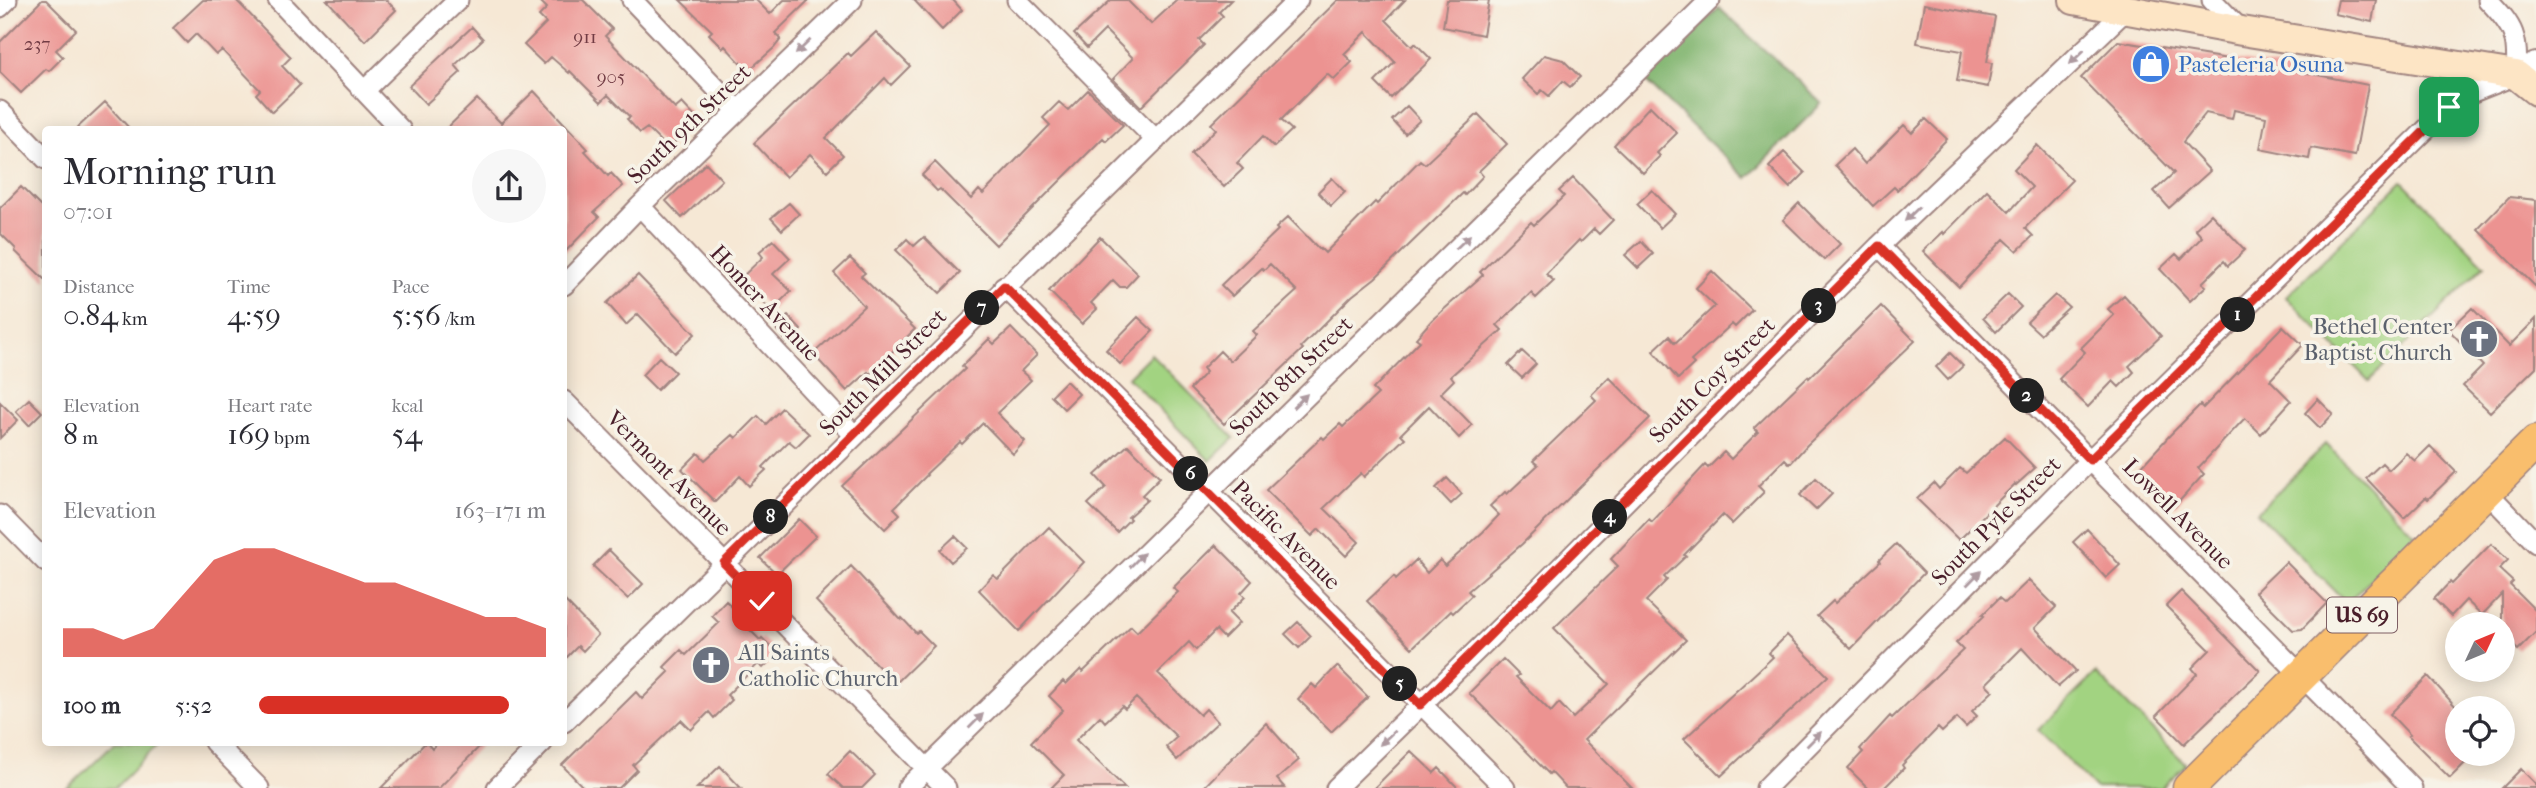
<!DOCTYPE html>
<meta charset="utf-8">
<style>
body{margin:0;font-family:"IM FELL French Canon",serif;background:#f7f7f7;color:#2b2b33;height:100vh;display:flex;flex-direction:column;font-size:26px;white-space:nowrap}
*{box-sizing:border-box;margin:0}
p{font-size:23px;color:#7c7c81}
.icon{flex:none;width:38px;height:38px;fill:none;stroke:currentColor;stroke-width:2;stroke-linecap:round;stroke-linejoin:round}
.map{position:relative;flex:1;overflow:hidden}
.sheet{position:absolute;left:42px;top:126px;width:525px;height:620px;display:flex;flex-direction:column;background:#fff;border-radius:7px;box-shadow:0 4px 18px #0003}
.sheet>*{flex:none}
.needle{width:46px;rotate:46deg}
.tools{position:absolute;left:2445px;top:612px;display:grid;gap:14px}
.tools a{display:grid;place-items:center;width:70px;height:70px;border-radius:50%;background:#fff;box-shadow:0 4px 18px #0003;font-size:35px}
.pin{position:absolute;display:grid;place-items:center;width:60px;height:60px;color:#fff;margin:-30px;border-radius:14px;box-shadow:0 4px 10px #0006}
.km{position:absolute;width:35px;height:35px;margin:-18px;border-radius:50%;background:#222;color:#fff;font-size:19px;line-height:35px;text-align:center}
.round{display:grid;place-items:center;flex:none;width:74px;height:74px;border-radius:37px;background:#f7f7f7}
.overview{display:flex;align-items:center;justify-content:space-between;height:119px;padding:0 21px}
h1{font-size:38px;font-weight:600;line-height:52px}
.metrics{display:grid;grid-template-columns:repeat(3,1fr);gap:10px;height:119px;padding:7px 21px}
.metrics div{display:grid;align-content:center}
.metrics b{font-size:30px;font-weight:600}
.metrics small{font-size:19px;font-weight:400}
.metrics p{font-size:19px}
.chart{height:196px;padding:14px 21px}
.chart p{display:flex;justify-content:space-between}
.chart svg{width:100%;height:126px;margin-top:7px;fill:#d93025;opacity:.7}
ul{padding:0 21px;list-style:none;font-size:23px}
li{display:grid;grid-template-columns:112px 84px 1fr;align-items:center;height:52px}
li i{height:18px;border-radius:9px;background:#d93025}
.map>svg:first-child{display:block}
</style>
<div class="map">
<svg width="2536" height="788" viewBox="0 0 2536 788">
<rect width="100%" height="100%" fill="#f7f3e8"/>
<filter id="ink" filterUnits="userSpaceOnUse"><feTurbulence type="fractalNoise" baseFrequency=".0143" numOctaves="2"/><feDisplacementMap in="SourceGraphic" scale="14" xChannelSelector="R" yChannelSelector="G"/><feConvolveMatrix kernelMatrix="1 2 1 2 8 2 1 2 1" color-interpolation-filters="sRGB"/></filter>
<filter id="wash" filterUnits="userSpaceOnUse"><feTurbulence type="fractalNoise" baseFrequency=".00686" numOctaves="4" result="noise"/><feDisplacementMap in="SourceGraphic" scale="28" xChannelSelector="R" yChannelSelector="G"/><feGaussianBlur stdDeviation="1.57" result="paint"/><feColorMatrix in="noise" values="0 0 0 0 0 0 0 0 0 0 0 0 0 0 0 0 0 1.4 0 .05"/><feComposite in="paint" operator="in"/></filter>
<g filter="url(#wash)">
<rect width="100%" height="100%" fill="#f6e8d5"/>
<path fill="#a2d381" stroke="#767956" stroke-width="2" d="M 2402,181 L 2485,265 L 2369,381 L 2286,297 Z
M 1151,354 L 1234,438 L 1210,461 L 1128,377 Z
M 2326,444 L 2415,534 L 2347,603 L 2257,512 Z
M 2096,673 L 2186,764 L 2161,788 L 2095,788 L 2038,730 Z
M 115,742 L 160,742 L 115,788 L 67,788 Z"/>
<path fill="#81b56f" stroke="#666a4d" stroke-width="2" d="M 1719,8 L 1822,103 L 1747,178 L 1645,81 Z"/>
<g id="blocks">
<path fill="#ec9391" d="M 42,0 L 46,0 L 76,30 L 56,50 L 63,57 L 49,71 L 46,69 L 21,93 L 0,72 L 0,42 Z
M 203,0 L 236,0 L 291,57 L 282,66 L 300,85 L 272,112 L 256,94 L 260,90 L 222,50 L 216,55 L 196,34 L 187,43 L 173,28 Z
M 327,0 L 386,0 L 396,10 L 365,41 Z
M 539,0 L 583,0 L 612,29 L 605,36 L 675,109 L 682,103 L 697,119 L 673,144 L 671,142 L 666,147 L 647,128 L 640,133 L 627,119 L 630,117 L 608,95 L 601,102 L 570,71 L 569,73 L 551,57 L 544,64 L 524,45 L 546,23 L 539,16 L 547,8 Z
M 680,0 L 756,0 L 770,14 L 784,0 L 809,0 L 775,33 L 781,39 L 774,48 L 748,71 L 725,46 L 723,48 L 709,34 L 712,31 Z
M 914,0 L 953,0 L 962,10 L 942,30 Z
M 1111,0 L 1127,0 L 1151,24 L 1177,0 L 1231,0 L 1219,12 L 1223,16 L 1199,40 L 1204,45 L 1141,107 L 1113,79 L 1133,58 L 1105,30 L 1087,48 L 1074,34 Z
M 1338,0 L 1405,0 L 1386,20 L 1412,46 L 1415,43 L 1431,59 L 1391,98 L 1375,82 L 1395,62 L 1366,32 L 1344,54 L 1352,62 L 1334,80 L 1327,74 L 1281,120 L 1292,130 L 1274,147 L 1263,136 L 1237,163 L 1243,169 L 1224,187 L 1191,154 L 1216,129 L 1211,124 Z
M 1447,0 L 1489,0 L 1483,35 L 1443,27 Z
M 2338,0 L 2376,0 L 2372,22 L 2335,14 Z
M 1924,4 L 1995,17 L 1987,62 L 1992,63 L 1988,87 L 1957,81 L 1962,51 L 1917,43 Z
M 472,27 L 483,39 L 455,65 L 461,72 L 426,104 L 409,86 Z
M 876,32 L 910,66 L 891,85 L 885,78 L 826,138 L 843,155 L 827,171 L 810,154 L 786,177 L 754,143 L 848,53 L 851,56 Z
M 2118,41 L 2277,67 L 2368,85 L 2355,156 L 2311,148 L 2309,159 L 2260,149 L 2266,117 L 2234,110 L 2232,119 L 2206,113 L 2183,142 L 2210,171 L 2169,208 L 2154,191 L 2174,173 L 2081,78 Z
M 1544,55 L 1563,60 L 1580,77 L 1570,87 L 1563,81 L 1549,96 L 1542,90 L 1538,94 L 1522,79 Z
M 1088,90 L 1123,125 L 1106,141 L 1103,138 L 996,245 L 940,189 L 937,191 L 922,175 L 935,162 L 971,199 L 979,190 L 983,194 L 1050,125 L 1043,118 L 1059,102 L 1068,110 Z
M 534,91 L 588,149 L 585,151 L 608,176 L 611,173 L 623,186 L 594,212 L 599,217 L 564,253 L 564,130 L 445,130 L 477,99 L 501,123 Z
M 105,102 L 131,130 L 75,130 Z
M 1407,106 L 1420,120 L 1405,134 L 1392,120 Z
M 1650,106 L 1677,133 L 1657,153 L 1660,156 L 1643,173 L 1614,145 Z
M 1478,114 L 1507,144 L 1479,171 L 1483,176 L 1465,195 L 1463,193 L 1375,278 L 1352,296 L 1301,347 L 1303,349 L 1224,424 L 1190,389 L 1206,372 L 1203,368 L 1220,351 L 1230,361 L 1257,335 L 1253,331 L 1297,291 L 1270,264 L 1264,270 L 1262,268 L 1232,296 L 1221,285 L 1278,230 L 1276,228 L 1288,217 L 1320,250 L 1321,249 L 1325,253 L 1375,202 L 1377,204 L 1420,160 L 1425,164 Z
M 1926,119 L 1947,139 L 1897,190 L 1894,187 L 1873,206 L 1835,165 L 1852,149 L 1865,164 L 1904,125 L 1912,133 Z
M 2037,145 L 2072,180 L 2025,228 L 2033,236 L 2017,251 L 2004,239 L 1959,287 L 1923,251 L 1943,232 L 1944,234 L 1987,190 L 2009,212 L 2032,187 L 2014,169 Z
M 1784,152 L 1805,173 L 1790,188 L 1769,167 Z
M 706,163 L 722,180 L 682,218 L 666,201 Z
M 1332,178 L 1345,192 L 1331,206 L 1318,192 Z
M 1573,178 L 1613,220 L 1599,234 L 1594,229 L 1581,242 L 1579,240 L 1546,274 L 1554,281 L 1536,298 L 1531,293 L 1497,325 L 1502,330 L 1451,376 L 1454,380 L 1441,393 L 1472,425 L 1459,438 L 1429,406 L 1401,434 L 1405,438 L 1364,477 L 1361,473 L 1324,508 L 1359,542 L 1346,556 L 1319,529 L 1312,536 L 1266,490 L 1322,437 L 1324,439 L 1340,424 L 1343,427 L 1378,394 L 1373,389 L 1420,341 L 1416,338 L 1432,320 L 1483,275 L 1480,272 L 1531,222 L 1534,225 L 1564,196 L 1559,191 Z
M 21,187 L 46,212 L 46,281 L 15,251 L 16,249 L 0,233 L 0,208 Z
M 1652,190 L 1675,214 L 1660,228 L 1637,204 Z
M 2509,197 L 2536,200 L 2536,287 L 2478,229 Z
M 789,203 L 799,214 L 782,230 L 771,218 Z
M 1799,203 L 1840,244 L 1824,260 L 1783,220 Z
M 2211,214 L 2245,250 L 2228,266 L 2224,261 L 2202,283 L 2206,286 L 2190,301 L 2160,269 L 2176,254 L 2181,259 L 2202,237 L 2195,229 Z
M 924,237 L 960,273 L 940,293 L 896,250 L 907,239 L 914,246 Z
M 1100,237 L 1138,274 L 1126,287 L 1120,287 L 1113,280 L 1091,303 L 1097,309 L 1082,324 L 1049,291 Z
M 773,240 L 790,258 L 773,274 L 791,291 L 771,311 L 742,277 L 763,257 L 759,252 Z
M 1641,241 L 1653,254 L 1638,268 L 1625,255 Z
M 850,258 L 865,273 L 861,276 L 915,329 L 870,374 L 868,372 L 847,391 L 813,354 L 864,306 L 834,273 Z
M 1712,271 L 1752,310 L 1735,327 L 1732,324 L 1691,361 L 1694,364 L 1678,379 L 1653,351 L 1669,336 L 1675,343 L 1715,306 L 1696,288 Z
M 638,275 L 695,334 L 675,353 L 638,314 L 626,325 L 607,303 Z
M 2008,294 L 2021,307 L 1996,332 L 1983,318 Z
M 2055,295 L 2069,307 L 2040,334 L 2027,322 Z
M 2124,295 L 2161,336 L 2129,366 L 2134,372 L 2119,387 L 2113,381 L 2088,407 L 2059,379 L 2085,352 L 2081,348 L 2114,315 L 2108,309 Z
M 1881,306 L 1915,341 L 1807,445 L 1790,464 L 1785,459 L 1758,486 L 1764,492 L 1732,524 L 1723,515 L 1684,555 L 1686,556 L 1664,577 L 1667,580 L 1646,601 L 1686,640 L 1584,740 L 1632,788 L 1566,788 L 1551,772 L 1549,774 L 1469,693 L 1503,659 L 1519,675 L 1516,677 L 1551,712 L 1559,703 L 1573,718 L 1609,684 L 1554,628 L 1618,566 L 1611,559 L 1649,519 L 1652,522 L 1705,465 L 1708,468 L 1724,452 L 1731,459 L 1758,432 L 1754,428 L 1808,376 L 1809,378 Z
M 2472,308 L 2509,346 L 2536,319 L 2536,367 L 2490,412 L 2463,386 L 2483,366 L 2449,330 Z
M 788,316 L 801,330 L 787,342 L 775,328 Z
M 1138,317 L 1153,331 L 1120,364 L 1106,350 Z
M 2283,326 L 2303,345 L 2270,380 L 2291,401 L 2261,434 L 2245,418 L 2198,468 L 2204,474 L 2175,506 L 2138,470 L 2170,435 L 2200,405 L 2203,408 Z
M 1011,328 L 1037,355 L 1021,371 L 1031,380 L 997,413 L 1025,441 L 1013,454 L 983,423 L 962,444 L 960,442 L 926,474 L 927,475 L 894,508 L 900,514 L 885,529 L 842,486 L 965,369 L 962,366 L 989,339 L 994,344 Z
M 1522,351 L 1536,364 L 1522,378 L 1508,365 Z
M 1950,353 L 1963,366 L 1948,380 L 1936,367 Z
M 659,357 L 675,372 L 657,390 L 642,375 Z
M 1609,377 L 1650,418 L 1522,544 L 1468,591 L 1472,595 L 1453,613 L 1451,611 L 1412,648 L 1367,601 L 1394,576 L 1396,579 L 1416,560 L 1427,573 L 1440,560 L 1445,566 L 1483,532 L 1499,515 L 1490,506 L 1505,492 L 1507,494 L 1538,465 L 1533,461 L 1596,400 L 1591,395 Z
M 1066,381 L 1079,394 L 1064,409 L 1051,396 Z
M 29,399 L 42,412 L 29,425 L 16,411 Z
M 2318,399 L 2333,414 L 2320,428 L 2305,413 Z
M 0,402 L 18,420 L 0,438 Z
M 782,408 L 809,434 L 796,447 L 789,441 L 763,467 L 766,470 L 749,486 L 740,476 L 715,502 L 682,469 L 698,453 L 705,460 L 733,435 L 736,438 L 758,416 L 766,424 Z
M 2005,437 L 2035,468 L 2016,485 L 2015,484 L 1959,540 L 1917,499 L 1934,483 L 1939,489 L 1960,468 L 1966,473 Z
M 1128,445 L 1160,477 L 1142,495 L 1147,500 L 1128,517 L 1130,519 L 1117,532 L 1088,504 L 1106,487 L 1095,475 Z
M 2430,446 L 2456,472 L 2428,499 L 2426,497 L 2404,518 L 2366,478 L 2382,463 L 2389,470 L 2406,453 L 2415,461 Z
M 1447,478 L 1462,494 L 1451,504 L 1436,488 Z
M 1816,478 L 1832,494 L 1816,510 L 1800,495 Z
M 799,519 L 816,536 L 777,574 L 760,558 Z
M 1049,527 L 1084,562 L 1019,631 L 979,590 L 993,575 L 998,579 Z
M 2087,529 L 2120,565 L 2106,578 L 2073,542 Z
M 955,536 L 967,548 L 951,562 L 940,550 Z
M 1896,544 L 1924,573 L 1851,649 L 1817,616 L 1833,601 L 1835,603 L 1880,562 L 1879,560 Z
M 2491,544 L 2508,560 L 2499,569 L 2513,582 L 2510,585 L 2536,611 L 2536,632 L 2518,650 L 2502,635 L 2502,594 L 2482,615 L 2466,600 L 2451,616 L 2434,599 L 2450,582 L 2452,584 Z
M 1216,545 L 1252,581 L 1241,593 L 1245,597 L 1229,613 L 1239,623 L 1224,638 L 1216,630 L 1196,650 L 1189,642 L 1158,673 L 1200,715 L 1206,709 L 1218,722 L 1177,760 L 1166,747 L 1177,737 L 1136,698 L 1125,709 L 1122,706 L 1105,722 L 1100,716 L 1076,740 L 1125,788 L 1051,788 L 1064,775 L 1031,742 L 1063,710 L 1049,696 L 1063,681 L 1066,684 L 1081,669 L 1083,672 L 1131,626 L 1137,632 L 1178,592 L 1173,588 Z
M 609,550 L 643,584 L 628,599 L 593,566 Z
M 2286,562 L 2327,603 L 2302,629 L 2293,630 L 2255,592 Z
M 851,566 L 901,620 L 902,618 L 916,633 L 919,631 L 934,646 L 895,684 L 816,601 Z
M 2029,580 L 2056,607 L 2035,628 L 2076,671 L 2058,687 L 2022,648 L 1986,684 L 1993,691 L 1972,711 L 1977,716 L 1966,727 L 1957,718 L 1942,732 L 1938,728 L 1902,765 L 1904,768 L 1884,788 L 1868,788 L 1848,768 L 1863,752 L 1860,749 L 1890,716 L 1892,718 L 1963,650 L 1956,643 L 1984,616 L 1982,615 L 1999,598 L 2005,603 Z
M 2181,591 L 2260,671 L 2184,744 L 2156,716 L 2197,674 L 2192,668 L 2210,650 L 2166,606 Z
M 564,600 L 598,635 L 583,651 L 578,646 L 564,660 Z
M 726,601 L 741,616 L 739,619 L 760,640 L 762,638 L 778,653 L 763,668 L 758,664 L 727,695 L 732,700 L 714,718 L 709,712 L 691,730 L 681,720 L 633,765 L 637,770 L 619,788 L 584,788 L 562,765 L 636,692 L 642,699 L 669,672 L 664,667 L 681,650 L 686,655 L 719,623 L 712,616 Z
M 1298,622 L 1311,636 L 1299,648 L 1285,634 Z
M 1787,635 L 1828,676 L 1721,776 L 1684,739 L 1773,657 L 1769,653 Z
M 1337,666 L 1368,697 L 1331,732 L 1298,699 L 1312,684 L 1316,688 Z
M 2428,676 L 2457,708 L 2457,754 L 2474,754 L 2450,778 L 2408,736 L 2410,735 L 2390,714 Z
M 1266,723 L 1299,760 L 1277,779 L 1285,788 L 1203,788 Z
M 426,742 L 432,749 L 439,742 L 484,742 L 439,788 L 381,788 Z
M 850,751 L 875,775 L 862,788 L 843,788 L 828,774 Z
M 1411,751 L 1434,773 L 1439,768 L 1458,788 L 1374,788 Z
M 720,766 L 741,788 L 697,788 Z
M 2521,769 L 2536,784 L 2536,788 L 2502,788 Z"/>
</g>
</g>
<g filter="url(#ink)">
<use href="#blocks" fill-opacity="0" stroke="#a08480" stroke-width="2"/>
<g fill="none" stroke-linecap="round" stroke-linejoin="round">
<g stroke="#a08480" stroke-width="23">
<path id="minor" d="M 278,0 L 401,130
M 632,0 L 737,110
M 1017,0 L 1156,140
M 2212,0 L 2242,31
M 0,7 L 7,0
M 365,90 L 458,0
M 0,111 L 46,159
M 640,206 L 854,435
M 1879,246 L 2412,788
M 564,285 L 640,206 L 852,0
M 1004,286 L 1505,788
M 564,401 L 946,788
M 2486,491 L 2536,543
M 0,515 L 46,562
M 564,722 L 1298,0
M 214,742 L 259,788
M 497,788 L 543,742
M 907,788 L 1710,0
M 1336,788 L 1513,615 L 1879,246 L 2126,10
M 1766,788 L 2090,460 L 2449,107 L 2463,96 L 2516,75 C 2519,37 2514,27 2488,0"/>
</g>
<g stroke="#a08480" stroke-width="28">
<path id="tertiary" d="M 2516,75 L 2536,65"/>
</g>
<g stroke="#a08480" stroke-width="32">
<path id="secondary" d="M 2074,0 L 2242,31 L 2516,75 L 2536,91"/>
</g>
<g stroke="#a08480" stroke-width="35">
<path id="primary" d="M 2189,788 L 2536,442"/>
</g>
<use href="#minor" stroke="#fff" stroke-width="19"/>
<use href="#tertiary" stroke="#fff" stroke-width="24"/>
<use href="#secondary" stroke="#fde5c5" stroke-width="28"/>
<use href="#primary" stroke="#f9be6d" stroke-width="32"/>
</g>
<defs><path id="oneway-solid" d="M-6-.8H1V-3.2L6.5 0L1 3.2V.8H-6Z" transform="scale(1.75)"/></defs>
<g fill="#ae9aa0">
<use href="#oneway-solid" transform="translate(803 47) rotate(136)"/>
<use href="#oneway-solid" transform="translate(2077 57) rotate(136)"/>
<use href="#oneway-solid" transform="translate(1912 214) rotate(136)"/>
<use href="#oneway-solid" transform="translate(1463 242) rotate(-44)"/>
<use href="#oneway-solid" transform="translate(1300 401) rotate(-44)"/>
<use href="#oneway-solid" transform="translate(1137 560) rotate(-45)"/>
<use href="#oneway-solid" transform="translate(1974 578) rotate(-45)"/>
<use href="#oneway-solid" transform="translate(976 721) rotate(-45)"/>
<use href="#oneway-solid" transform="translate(1387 738) rotate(136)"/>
<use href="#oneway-solid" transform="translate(1814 739) rotate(-45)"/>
</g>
</g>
<g fill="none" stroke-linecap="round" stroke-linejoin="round" filter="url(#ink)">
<g stroke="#fff" stroke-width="14">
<path id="route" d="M 762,601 L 724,563 L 1004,286 L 1420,705 L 1879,246 L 2090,460 L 2449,107"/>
</g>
<use href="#route" stroke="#d93025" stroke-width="9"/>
</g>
<defs>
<g id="shop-disc" transform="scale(2.0125)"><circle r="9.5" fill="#3f7fe0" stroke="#f7f3e8"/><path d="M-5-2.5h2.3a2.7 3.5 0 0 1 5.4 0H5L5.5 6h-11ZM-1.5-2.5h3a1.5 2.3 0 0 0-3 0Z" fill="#fff"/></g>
<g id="church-disc" transform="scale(2.0125)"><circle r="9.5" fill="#6b7280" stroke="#f7f3e8"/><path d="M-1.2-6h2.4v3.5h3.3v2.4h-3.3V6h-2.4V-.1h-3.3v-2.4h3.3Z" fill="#fff"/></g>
</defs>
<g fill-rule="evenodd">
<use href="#shop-disc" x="2151" y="64"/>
<use href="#church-disc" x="2479" y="339"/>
<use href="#church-disc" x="711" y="665"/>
</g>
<g text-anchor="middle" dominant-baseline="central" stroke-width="7" stroke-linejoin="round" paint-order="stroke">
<g font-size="19" fill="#723c44">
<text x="585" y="37">911</text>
<text x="37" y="44">237</text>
<text x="611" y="77">905</text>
</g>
<rect fill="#f7f3e8" stroke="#7e5f64" stroke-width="2" x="2327" y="597.5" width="70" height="35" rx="5"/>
<g font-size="21" font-weight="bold" fill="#4a1f2b">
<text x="2362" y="615">US 69</text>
</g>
<g font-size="23" fill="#366cbe" stroke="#f7f3e8" text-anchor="start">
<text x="2178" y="64">Pasteleria Osuna</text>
</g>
<g font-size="23" fill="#4a1f2b" stroke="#f7f3e8">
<text transform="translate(689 124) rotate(-44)">South 9th Street</text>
<text transform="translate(765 303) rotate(47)">Homer Avenue</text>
<text transform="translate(883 372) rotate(-45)">South Mill Street</text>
<text transform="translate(1291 376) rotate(-44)">South 8th Street</text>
<text transform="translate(1712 380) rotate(-45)">South Coy Street</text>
<text transform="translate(669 473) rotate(45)">Vermont Avenue</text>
<text transform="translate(2178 514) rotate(45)">Lowell Avenue</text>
<text transform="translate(1996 521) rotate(-45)">South Pyle Street</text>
<text transform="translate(1286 535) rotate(45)">Pacific Avenue</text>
</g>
<g font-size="23" fill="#5b616d" stroke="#f7f3e8" text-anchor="end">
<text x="2452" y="326">Bethel Center<tspan x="2452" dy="26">Baptist Church</tspan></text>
<text x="738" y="652" text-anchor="start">All Saints<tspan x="738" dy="26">Catholic Church</tspan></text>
</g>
</g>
</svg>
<div class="tools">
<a><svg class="needle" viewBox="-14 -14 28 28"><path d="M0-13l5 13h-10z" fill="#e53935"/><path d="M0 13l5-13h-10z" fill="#7c7c81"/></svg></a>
<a><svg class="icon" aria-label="locate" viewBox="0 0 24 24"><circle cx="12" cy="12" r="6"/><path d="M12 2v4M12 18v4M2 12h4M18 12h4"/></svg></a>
</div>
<div class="pin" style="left:2449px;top:107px;background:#1e9e55"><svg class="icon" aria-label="arrive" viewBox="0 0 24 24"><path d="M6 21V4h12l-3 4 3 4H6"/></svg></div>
<div class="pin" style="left:762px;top:601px;background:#d93025"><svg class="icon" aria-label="check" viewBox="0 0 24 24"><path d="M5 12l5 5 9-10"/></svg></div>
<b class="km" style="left:2238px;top:315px">1</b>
<b class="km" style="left:2027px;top:396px">2</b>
<b class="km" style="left:1819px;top:306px">3</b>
<b class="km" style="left:1610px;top:517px">4</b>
<b class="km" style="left:1400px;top:684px">5</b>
<b class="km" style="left:1191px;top:474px">6</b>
<b class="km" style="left:982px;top:308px">7</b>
<b class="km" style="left:771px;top:517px">8</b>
<section class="sheet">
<div class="overview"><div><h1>Morning run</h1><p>07:01</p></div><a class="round"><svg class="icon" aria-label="share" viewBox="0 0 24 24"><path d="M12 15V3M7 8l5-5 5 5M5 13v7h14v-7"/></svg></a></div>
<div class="metrics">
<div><p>Distance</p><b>0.84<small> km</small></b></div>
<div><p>Time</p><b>4:59</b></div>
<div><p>Pace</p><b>5:56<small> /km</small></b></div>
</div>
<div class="metrics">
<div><p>Elevation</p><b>8<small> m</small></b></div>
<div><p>Heart rate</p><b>169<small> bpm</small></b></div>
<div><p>kcal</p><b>54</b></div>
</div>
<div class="chart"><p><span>Elevation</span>163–171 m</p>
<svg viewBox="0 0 160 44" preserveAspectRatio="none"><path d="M0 44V34L10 34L20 38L30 34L40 22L50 10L60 6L70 6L80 10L90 14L100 18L110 18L120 22L130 26L140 30L150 30L160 34V44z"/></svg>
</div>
<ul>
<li><b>100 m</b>5:52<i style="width:87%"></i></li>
</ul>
</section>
</div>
